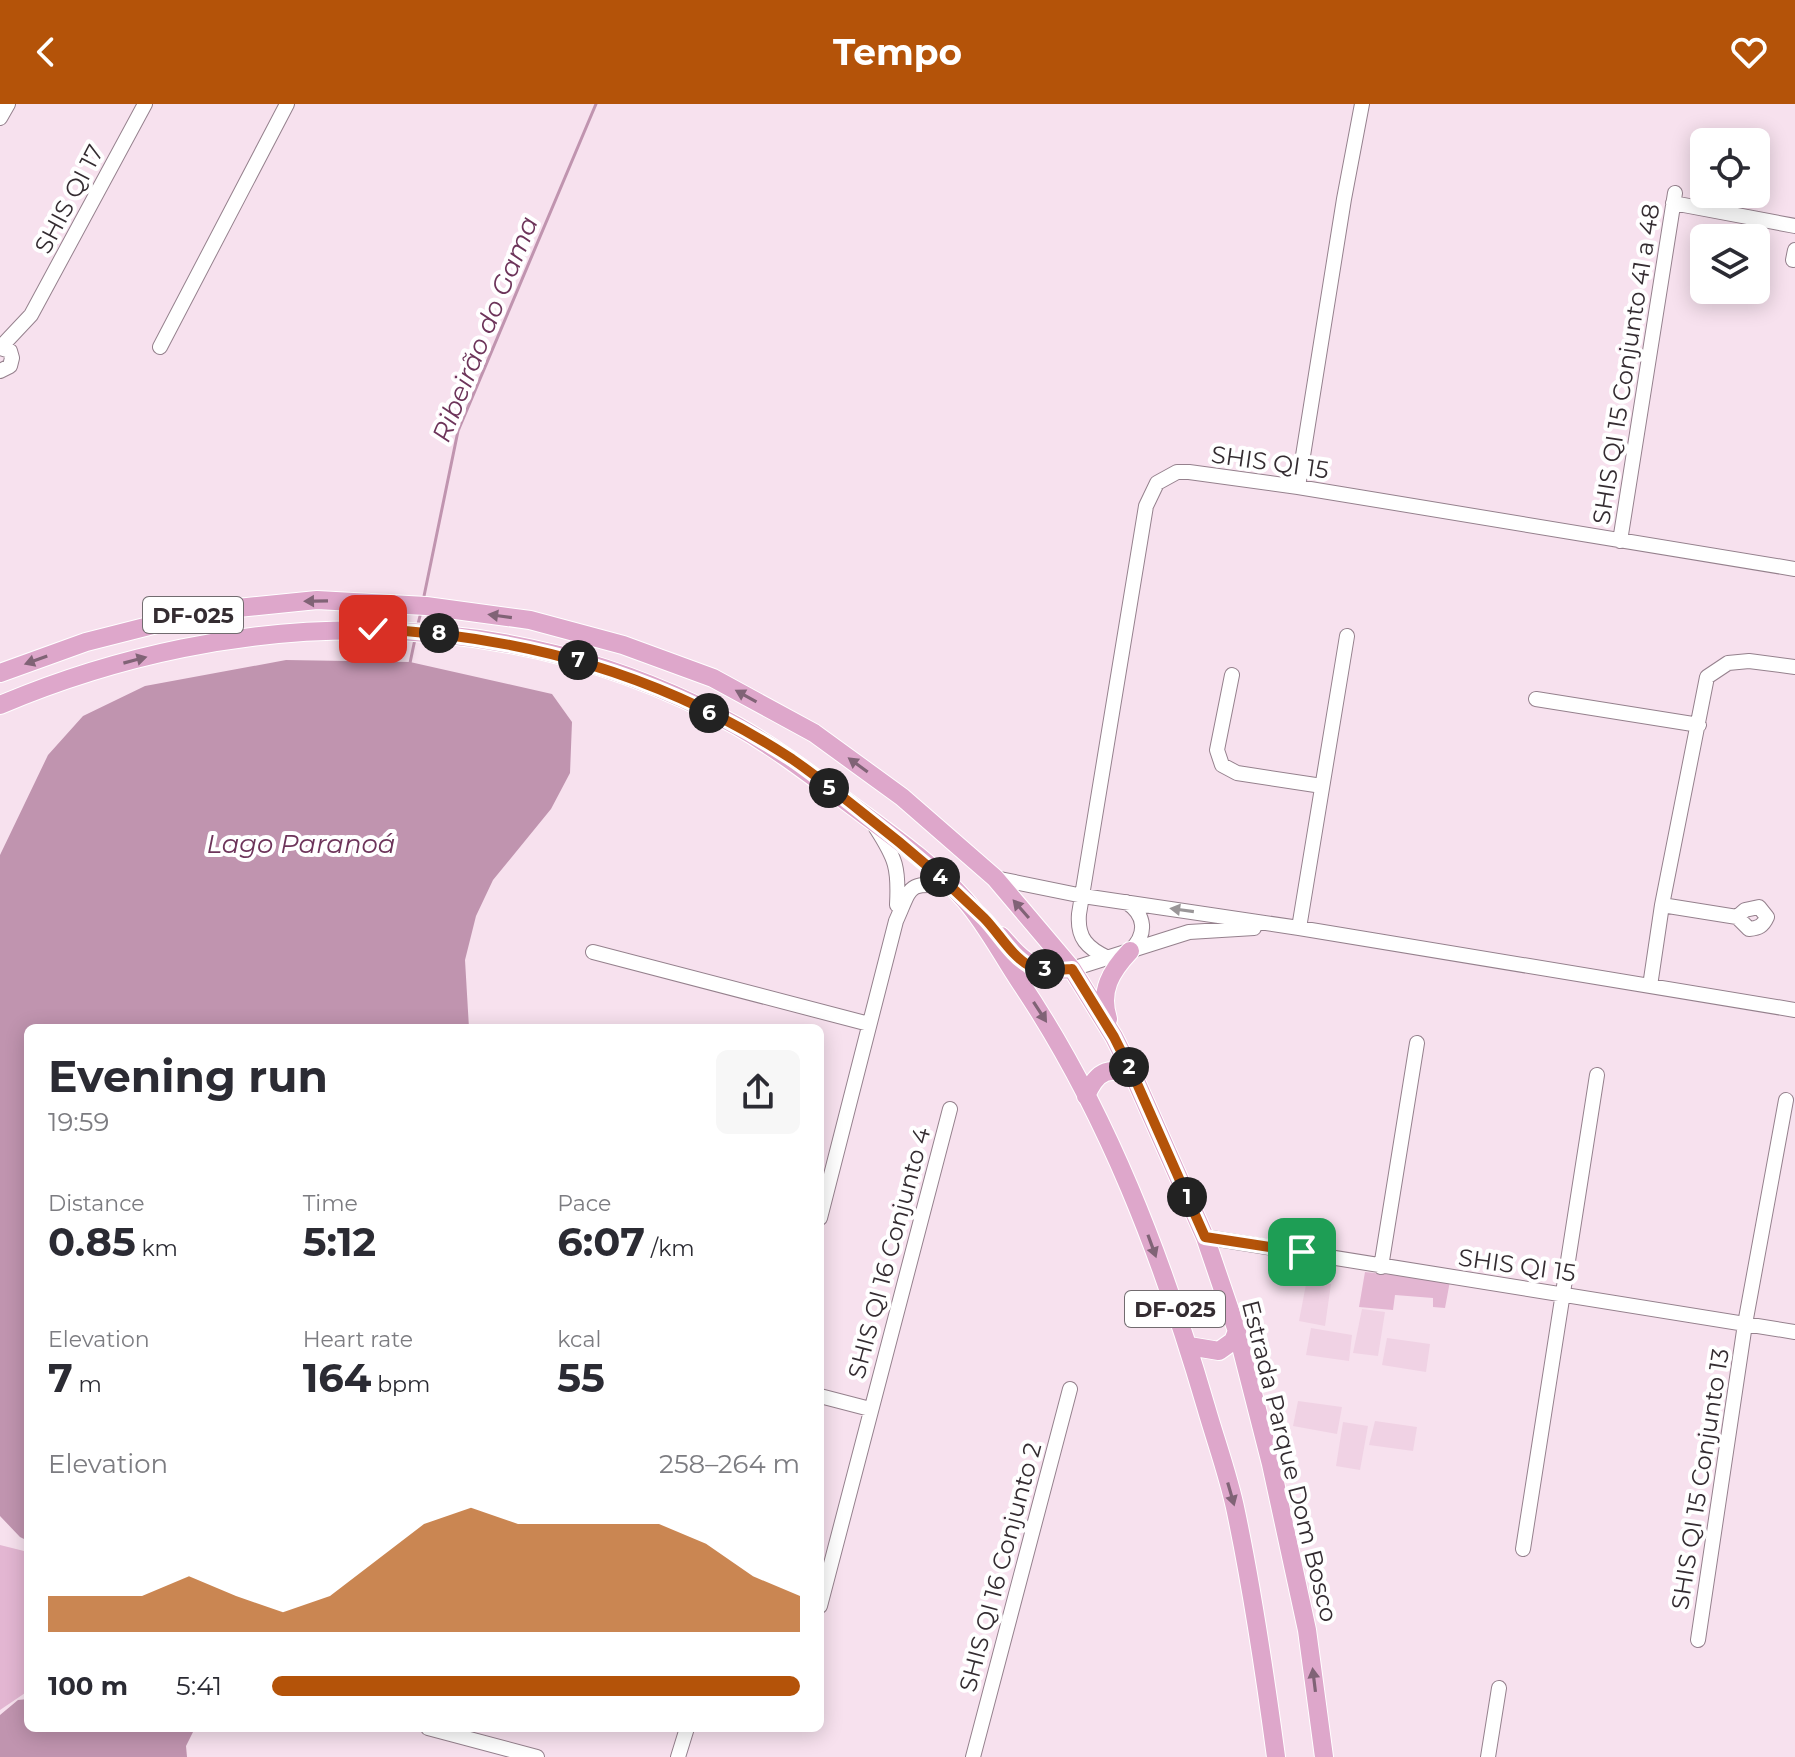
<!DOCTYPE html>
<meta charset="utf-8">
<style>
body{margin:0;font-family:Montserrat,sans-serif;background:#f7f7f7;color:#2b2b33;height:100vh;display:flex;flex-direction:column;font-size:30px;white-space:nowrap}
*{box-sizing:border-box;margin:0}
p{font-size:26px;color:#7c7c81}
.icon{flex:none;width:44px;height:44px;fill:none;stroke:currentColor;stroke-width:2;stroke-linecap:round;stroke-linejoin:round}
.map{position:relative;flex:1;overflow:hidden}
.panel{position:absolute;left:24px;top:920px;width:800px;height:708px;display:flex;flex-direction:column;background:#fff;border-radius:12px;box-shadow:0 4px 20px #0003}
.panel>*{flex:none}
.buttons{position:absolute;left:1690px;top:24px;display:grid;gap:16px}
.buttons a{display:grid;place-items:center;width:80px;height:80px;border-radius:12px;background:#fff;box-shadow:0 4px 20px #0003;font-size:40px}
.pin{position:absolute;display:grid;place-items:center;width:68px;height:68px;color:#fff;margin:-34px;border-radius:16px;box-shadow:0 4px 12px #0006}
.km{position:absolute;width:40px;height:40px;margin:-20px;border-radius:50%;background:#222;color:#fff;font-size:22px;line-height:40px;text-align:center}
.round{display:grid;place-items:center;flex:none;width:84px;height:84px;border-radius:12px;background:#f7f7f7}
.head{display:flex;align-items:center;justify-content:space-between;height:136px;padding:0 24px}
h1{font-size:44px;font-weight:700;line-height:60px}
.figures{display:grid;grid-template-columns:repeat(3,1fr);gap:12px;height:136px;padding:8px 24px}
.figures div{display:grid;align-content:center}
.figures b{font-size:40px;font-weight:700}
.figures small{font-size:22px;font-weight:400}
.figures p{font-size:22px}
.chart{height:224px;padding:16px 24px}
.chart p{display:flex;justify-content:space-between}
.chart svg{width:100%;height:144px;margin-top:8px;fill:#b45309;opacity:.7}
ul{padding:0 24px;list-style:none;font-size:26px}
li{display:grid;grid-template-columns:128px 96px 1fr;align-items:center;height:60px}
li i{height:20px;border-radius:10px;background:#b45309}
header{display:flex;justify-content:space-between;align-items:center;height:104px;padding:0 24px;background:#b45309;color:#fff;font-size:36px;font-weight:700}
.map>svg:first-child{display:block}
</style>
<header><svg class="icon" aria-label="back" viewBox="0 0 24 24"><path d="M15 5l-7 7 7 7"/></svg>Tempo<svg class="icon" aria-label="heart" viewBox="0 0 24 24"><path d="M12 20l-8-8c-3-5 5-10 8-4 3-6 11-1 8 4z"/></svg></header>
<div class="map">
<svg width="1795" height="1653" viewBox="0 0 1795 1653">
<rect width="100%" height="100%" fill="#f7e1ee"/>
<path fill="#f0d2e4" d="M 1307,1175 L 1331,1180 L 1325,1222 L 1299,1217 Z
M 1362,1205 L 1385,1208 L 1378,1252 L 1353,1249 Z
M 1311,1224 L 1352,1231 L 1349,1257 L 1306,1251 Z
M 1387,1234 L 1430,1240 L 1426,1268 L 1382,1261 Z
M 1298,1297 L 1342,1303 L 1337,1330 L 1293,1322 Z
M 1375,1317 L 1417,1323 L 1413,1347 L 1369,1341 Z
M 1343,1318 L 1368,1322 L 1360,1366 L 1336,1362 Z"/>
<path fill="#e3b6d2" d="M 1365,1168 L 1450,1177 L 1445,1204 L 1433,1203 L 1433,1194 L 1395,1191 L 1393,1206 L 1359,1203 Z
M 0,1441 L 28,1448 L 28,1587 L 0,1606 Z"/>
<path fill="#c094af" d="M 286,556 L 410,558 L 552,590 L 572,618 L 570,669 L 551,705 L 493,776 L 476,812 L 465,856 L 469,924 L 28,924 L 28,1437 L 20,1433 L 0,1412 L 0,751 L 48,651 L 83,612 L 145,582 Z
M 28,1595 L 28,1624 L 195,1624 L 186,1642 L 187,1653 L 0,1653 L 0,1611 L 18,1596 Z"/>
<g fill="none" stroke-linecap="round" stroke-linejoin="round">
<path stroke="#c094af" stroke-width="3" d="M 423,497 L 458,327 L 596,0
M 417,524 L 421,508
M 410,559 L 415,535"/>
<g stroke="#95818d" stroke-width="16">
<path id="minor" d="M 0,14 L 8,0
M 1673,99 L 1795,122
M 1793,156 L 1795,146
M 160,243 L 287,0
M 0,267 L 10,262 L 12,254 L 10,247 L 0,244 L 31,211 L 145,0
M 1298,383 L 1344,95 L 1362,0
M 1620,437 L 1675,89
M 1232,571 L 1217,646 L 1222,661 L 1237,669 L 1322,682
M 1536,595 L 1699,621
M 876,724 C 896,755 899,764 897,801
M 995,774 L 1083,792 L 1299,824 L 1795,906
M 1126,798 C 1146,811 1147,830 1131,846
M 1662,801 L 1737,813 L 1749,825 C 1759,824 1763,822 1767,813 L 1759,803 L 1745,806 L 1737,813
M 1299,824 L 1347,532
M 593,848 L 869,920
M 1108,854 C 1087,844 1077,834 1079,810 L 1146,402 L 1157,379 L 1177,368 L 1189,368 L 1298,383 L 1795,465
M 1072,865 L 1189,828 L 1254,824
M 1650,882 L 1662,801 L 1707,573 L 1728,559 L 1749,557 L 1795,563
M 820,1114 L 896,817 C 912,782 906,778 949,782
M 1205,1133 L 1795,1228
M 1381,1163 L 1417,939
M 820,1292 L 870,1305
M 1523,1445 L 1597,971
M 820,1502 L 950,1005
M 1698,1536 L 1745,1220 L 1786,996
M 428,1624 L 537,1653
M 678,1653 L 687,1624
M 973,1653 L 1070,1285
M 1488,1653 L 1499,1584"/>
</g>
<g stroke="#fff" stroke-width="20">
<path id="major" d="M 0,569 L 86,538 L 208,507 L 317,496 L 426,502 L 530,516 L 623,541 L 713,574 L 814,629 L 902,693 L 995,774 L 1072,865 L 1114,933 L 1135,975 L 1205,1133 L 1237,1227 L 1271,1360 L 1307,1526 L 1324,1653
M 0,601 C 236,501 509,495 737,622 C 774,643 808,669 843,695 C 884,726 930,757 965,796 C 986,820 1002,851 1020,878 C 1107,1007 1163,1156 1206,1303 C 1216,1338 1229,1373 1236,1408 C 1253,1489 1265,1571 1276,1653
M 1001,832 C 1026,860 1034,868 1072,865
M 1108,915 C 1099,887 1111,867 1130,847
M 1086,992 C 1097,966 1111,960 1135,975
M 1189,1242 L 1219,1247 L 1233,1237 L 1237,1227"/>
</g>
<use href="#minor" stroke="#fff" stroke-width="14"/>
<use href="#major" stroke="#dea7cb" stroke-width="18"/>
</g>
<defs><path id="oneway-solid" d="M-6-.8H1V-3.2L6.5 0L1 3.2V.8H-6Z" transform="scale(2)"/></defs>
<g fill="#806376">
<use href="#oneway-solid" transform="translate(316 497) rotate(179)"/>
<use href="#oneway-solid" transform="translate(500 512) rotate(-172)"/>
<use href="#oneway-solid" transform="translate(36 556) rotate(160)"/>
<use href="#oneway-solid" transform="translate(135 556) rotate(-15)"/>
<use href="#oneway-solid" transform="translate(746 592) rotate(-151)"/>
<use href="#oneway-solid" transform="translate(858 661) rotate(-144)"/>
<use href="#oneway-solid" transform="translate(1021 805) rotate(-131)"/>
<use href="#oneway-solid" transform="translate(1040 908) rotate(57)"/>
<use href="#oneway-solid" transform="translate(1152 1142) rotate(70)"/>
<use href="#oneway-solid" transform="translate(1231 1390) rotate(74)"/>
<use href="#oneway-solid" transform="translate(1314 1576) rotate(-97)"/>
</g>
<use fill="#9a9698" href="#oneway-solid" transform="translate(1182 806) rotate(-172)"/>
<g fill="none" stroke-linecap="round" stroke-linejoin="round">
<g stroke="#fff" stroke-width="16">
<path id="route" d="M 373,525 C 526,532 663,571 792,655 C 818,673 844,694 869,714 C 909,745 948,779 984,814 C 998,828 1012,853 1030,862 C 1044,868 1058,866 1072,865 L 1114,933 L 1135,975 L 1205,1133 L 1302,1148"/>
</g>
<use href="#route" stroke="#b45309" stroke-width="10"/>
</g>
<g text-anchor="middle" dominant-baseline="central" stroke-width="8" stroke-linejoin="round" paint-order="stroke">
<g fill="#fff" stroke="#716b6f" stroke-width="2">
<rect x="143" y="493" width="100" height="36" rx="6"/>
<rect x="1125" y="1187" width="100" height="36" rx="6"/>
</g>
<g font-size="22" font-weight="bold" fill="#342c31">
<text x="193" y="511">DF-025</text>
<text x="1175" y="1205">DF-025</text>
</g>
<g font-size="24" fill="#342c31" stroke="#fff">
<text transform="translate(69 95) rotate(-62)">SHIS QI 17</text>
<text transform="translate(1626 260) rotate(-81)">SHIS QI 15 Conjunto 41 a 48</text>
<text transform="translate(1270 358) rotate(8)">SHIS QI 15</text>
<text transform="translate(889 1149) rotate(-75)">SHIS QI 16 Conjunto 4</text>
<text transform="translate(1517 1161) rotate(8)">SHIS QI 15</text>
<text transform="translate(1290 1357) rotate(76)">Estrada Parque Dom Bosco</text>
<text transform="translate(1700 1375) rotate(-81)">SHIS QI 15 Conjunto 13</text>
<text transform="translate(1000 1463) rotate(-75)">SHIS QI 16 Conjunto 2</text>
</g>
<g font-size="26" font-style="italic" fill="#6d345a" stroke="#fff">
<text transform="translate(485 225) rotate(-68)">Ribeirão do Gama</text>
<text x="301" y="740">Lago Paranoá</text>
</g>
</g>
</svg>
<div class="buttons">
<a><svg class="icon" aria-label="locate" viewBox="0 0 24 24"><circle cx="12" cy="12" r="6"/><path d="M12 2v4M12 18v4M2 12h4M18 12h4"/></svg></a>
<a><svg class="icon" aria-label="layers" viewBox="0 0 24 24"><path d="M12 4l9 5-9 5-9-5zM3 14l9 5 9-5"/></svg></a>
</div>
<div class="pin" style="left:1302px;top:1148px;background:#1e9e55"><svg class="icon" aria-label="arrive" viewBox="0 0 24 24"><path d="M6 21V4h12l-3 4 3 4H6"/></svg></div>
<div class="pin" style="left:373px;top:525px;background:#d93025"><svg class="icon" aria-label="check" viewBox="0 0 24 24"><path d="M5 12l5 5 9-10"/></svg></div>
<b class="km" style="left:1187px;top:1093px">1</b>
<b class="km" style="left:1129px;top:963px">2</b>
<b class="km" style="left:1045px;top:865px">3</b>
<b class="km" style="left:940px;top:773px">4</b>
<b class="km" style="left:829px;top:684px">5</b>
<b class="km" style="left:709px;top:609px">6</b>
<b class="km" style="left:578px;top:556px">7</b>
<b class="km" style="left:439px;top:529px">8</b>
<section class="panel">
<div class="head"><div><h1>Evening run</h1><p>19:59</p></div><a class="round"><svg class="icon" aria-label="share" viewBox="0 0 24 24"><path d="M12 15V3M7 8l5-5 5 5M5 13v7h14v-7"/></svg></a></div>
<div class="figures">
<div><p>Distance</p><b>0.85<small> km</small></b></div>
<div><p>Time</p><b>5:12</b></div>
<div><p>Pace</p><b>6:07<small> /km</small></b></div>
</div>
<div class="figures">
<div><p>Elevation</p><b>7<small> m</small></b></div>
<div><p>Heart rate</p><b>164<small> bpm</small></b></div>
<div><p>kcal</p><b>55</b></div>
</div>
<div class="chart"><p><span>Elevation</span>258–264 m</p>
<svg viewBox="0 0 160 44" preserveAspectRatio="none"><path d="M0 44V33L10 33L20 33L30 27L40 33L50 38L60 33L70 22L80 11L90 6L100 11L110 11L120 11L130 11L140 17L150 27L160 33V44z"/></svg>
</div>
<ul>
<li><b>100 m</b>5:41<i style="width:100%"></i></li>
</ul>
</section>
</div>
